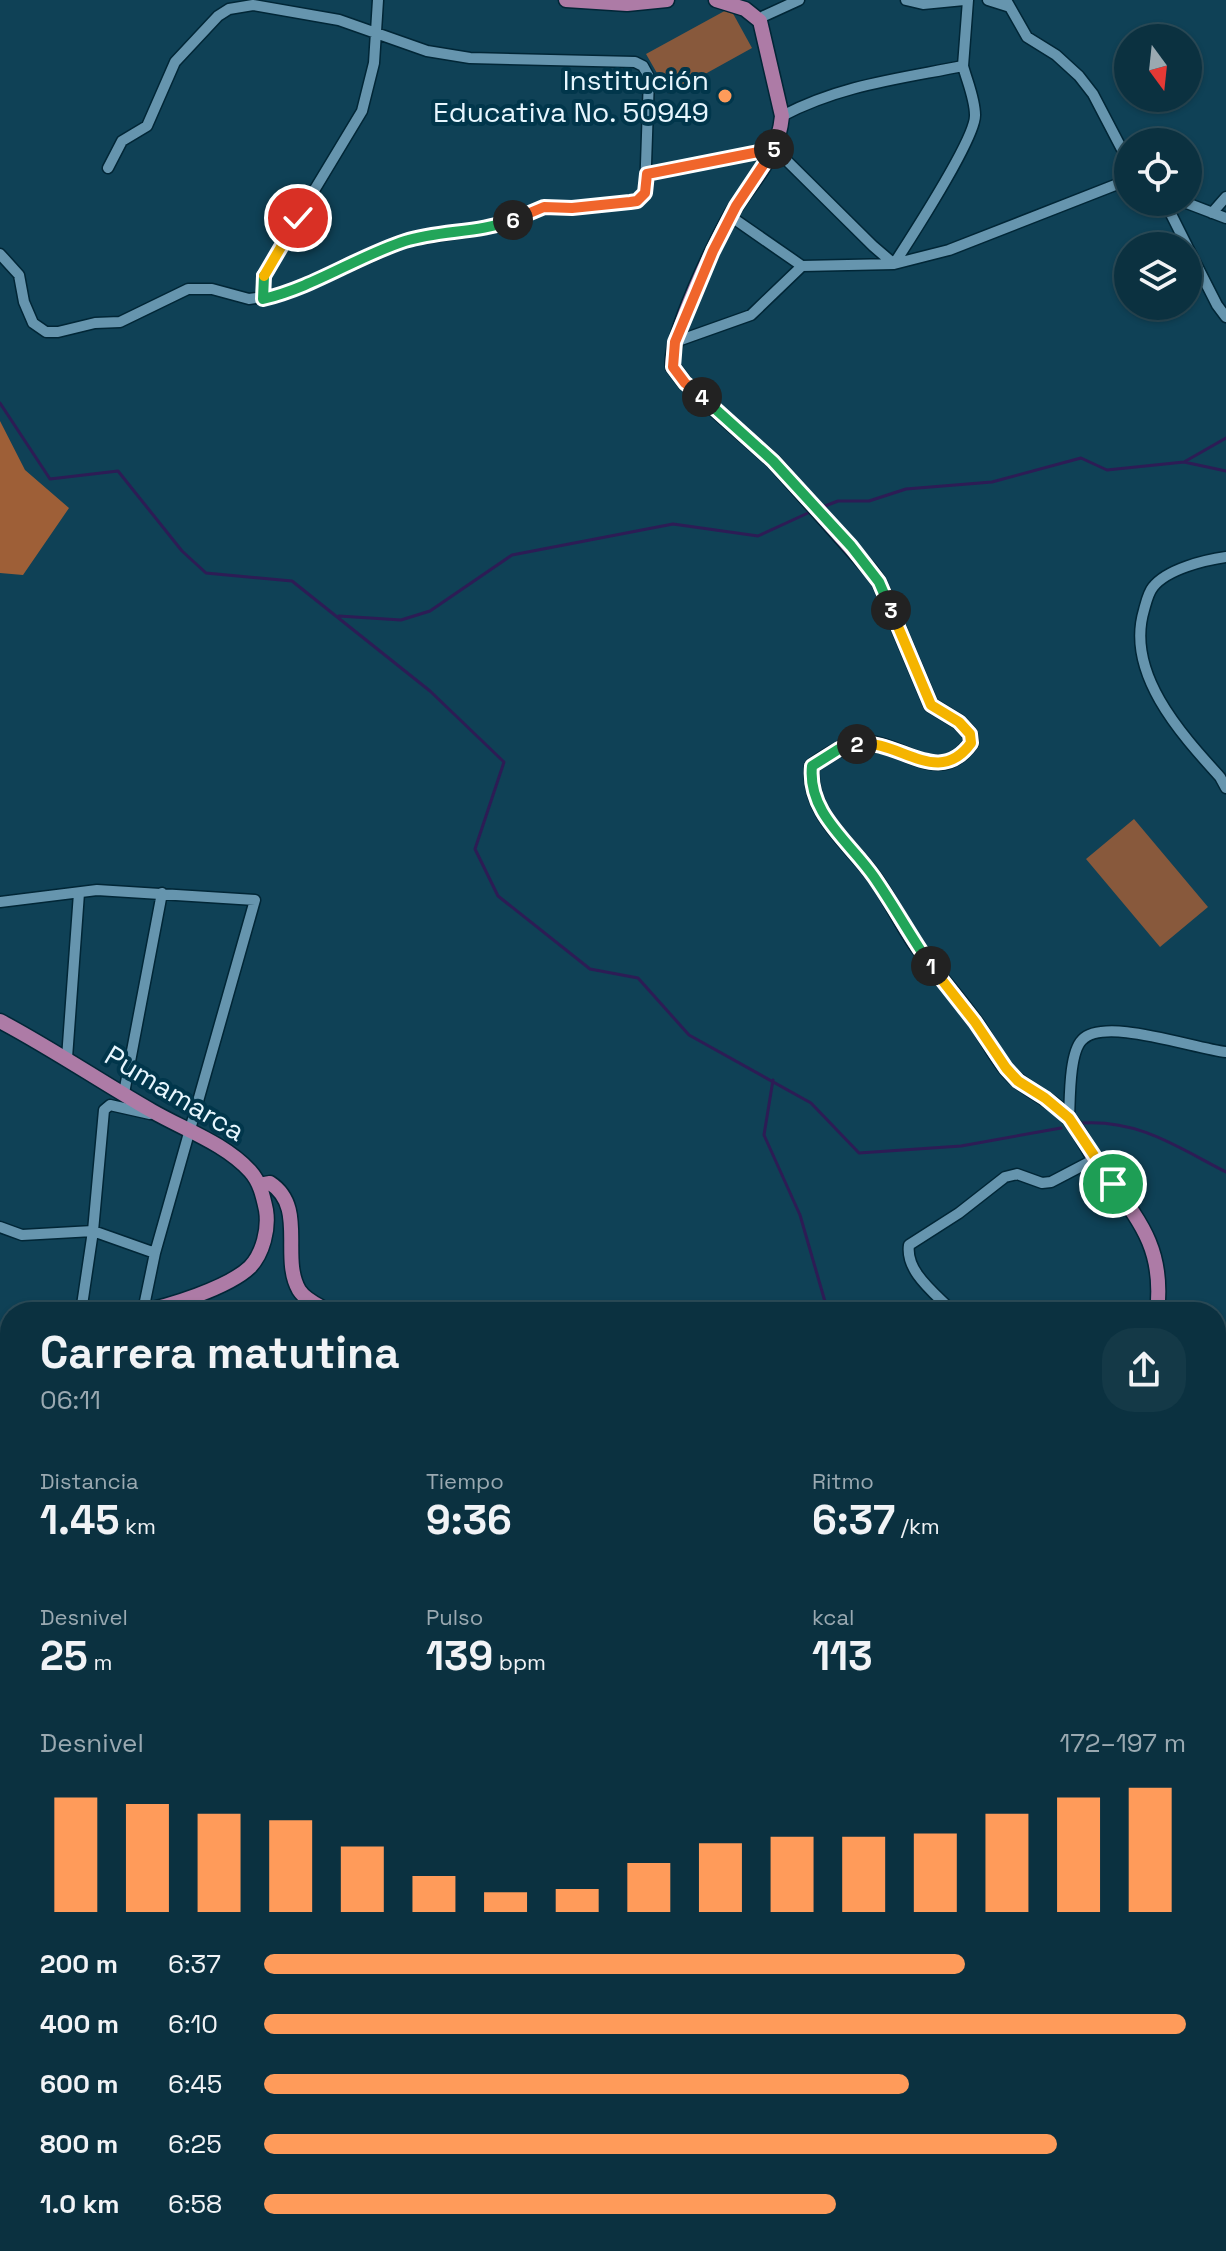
<!DOCTYPE html>
<html lang="es">
<meta charset="utf-8">
<style>
body{margin:0;font-family:"Space Grotesk",sans-serif;background:#143947;color:#f1f3f6;height:100vh;display:flex;flex-direction:column;font-size:30px;white-space:nowrap}
*{box-sizing:border-box;margin:0}
p{font-size:26px;color:#9aa9b1}
.icon{flex:none;width:44px;height:44px;fill:none;stroke:currentColor;stroke-width:2;stroke-linecap:round;stroke-linejoin:round}
.map{position:relative;flex:1;overflow:hidden}
.panel{position:absolute;left:0px;top:1302px;width:1226px;height:950px;display:flex;flex-direction:column;background:#0b3140;border-radius:32px 32px 0 0;box-shadow:0 2px 6px #0004,0 0 0 2px #2b4c59}
.panel>*{flex:none}
.needle{width:52px;rotate:165deg}
.tools{position:absolute;left:1114px;top:24px;display:grid;gap:16px}
.tools a{display:grid;place-items:center;width:88px;height:88px;border-radius:50%;background:#0b3140;box-shadow:0 2px 6px #0004,0 0 0 2px #2b4c59;font-size:40px}
.pin{position:absolute;display:grid;place-items:center;width:68px;height:68px;color:#fff;margin:-34px;border:4px solid #fff;border-radius:50%;box-shadow:0 2px 8px #0007}
.km{position:absolute;width:40px;height:40px;margin:-20px;border-radius:50%;background:#222;color:#fff;font-size:22px;line-height:40px;text-align:center}
.round{display:grid;place-items:center;flex:none;width:84px;height:84px;border-radius:32px;background:#143947}
.headline{display:flex;align-items:center;justify-content:space-between;height:136px;padding:0 40px}
h1{font-size:44px;font-weight:600;line-height:60px}
.figures{display:grid;grid-template-columns:repeat(3,1fr);gap:12px;height:136px;padding:8px 40px}
.figures div{display:grid;align-content:center}
.figures b{font-size:40px;font-weight:600}
.figures small{font-size:22px;font-weight:400}
.figures p{font-size:22px}
.chart{height:224px;padding:16px 40px}
.chart p{display:flex;justify-content:space-between}
.chart svg{width:100%;height:144px;margin-top:8px;stroke:#ff9b5a;stroke-width:6}
ul{padding:0 40px;list-style:none;font-size:26px}
li{display:grid;grid-template-columns:128px 96px 1fr;align-items:center;height:60px}
li i{height:20px;border-radius:10px;background:#ff9b5a}
.map>svg:first-child{display:block}
</style>
<div class="map">
<svg width="1226" height="2251" viewBox="0 0 1226 2251">
<rect width="100%" height="100%" fill="#0f4156"/>
<path fill="#88593c" d="M 730,8 L 752,48 L 669,94 L 646,54 Z
M 1134,819 L 1208,907 L 1160,947 L 1086,859 Z"/>
<path fill="#9e5f37" d="M 0,421 L 25,470 L 69,508 L 23,575 L 0,573 Z"/>
<g fill="none" stroke-linecap="round" stroke-linejoin="round">
<path stroke="#2d1c55" stroke-width="3" d="M 0,403 L 50,479 L 118,471 L 182,551 L 206,573 L 292,581 L 430,691 L 504,762 L 475,849 L 498,896 L 590,969 L 638,978 L 689,1035 L 811,1103 L 859,1153 L 961,1146 L 1061,1128
M 1184,462 L 1226,438
M 825,506 L 838,501 L 869,501 L 906,489 L 992,482 L 1081,458 L 1107,470 L 1184,462 L 1226,471
M 339,616 L 401,620 L 430,611 L 512,555 L 673,524 L 758,536 L 808,513
M 773,1080 L 764,1135 L 800,1215 L 828,1312
M 1083,1123 C 1140,1120 1177,1147 1226,1172
M 1216,1755 L 1226,1784
M 1178,2251 L 1180,2242"/>
<g stroke="#012636" stroke-width="13">
<path id="minor" d="M 906,0 L 923,4 L 964,0
M 988,0 L 1007,6
M 1006,0 L 1027,37 L 1056,55 L 1079,76 L 1093,94 L 1128,161
M 760,21 L 764,16 L 799,0
M 782,116 C 841,85 898,79 963,66 L 968,0
M 647,174 L 775,149 L 873,246 L 894,264 C 910,239 976,138 975,115 C 975,99 967,81 963,66
M 1165,202 L 1187,246
M 1184,202 L 1226,218
M 1212,213 L 1226,197
M 730,216 L 802,266
M 1188,248 L 1217,305 L 1226,317
M 0,254 L 19,275 L 24,302 L 33,323 L 46,332 L 58,332 L 95,323 L 120,322 L 188,289 L 212,289 L 249,299 L 286,294 L 406,241 L 478,230 L 510,222 L 544,207 L 572,208 L 637,201 L 645,193 L 649,77 L 643,66 L 635,62 L 470,58 L 427,51 L 339,20 L 253,5 L 229,9 L 218,16 L 175,62 L 147,126 L 122,141 L 108,168
M 263,299 L 262,284 L 268,267 L 362,111 L 374,63 L 378,0
M 675,342 L 751,315 L 802,266 L 894,264 L 949,250 L 1128,180
M 1226,557 C 1205,560 1167,569 1153,587 C 1148,593 1146,603 1144,610 C 1125,673 1181,734 1220,777 L 1226,788
M 0,902 L 97,890 L 255,900 L 155,1253 L 143,1311
M 67,1058 L 79,893
M 124,1093 L 162,893
M 1069,1118 C 1070,1100 1069,1053 1082,1040 C 1104,1016 1195,1049 1226,1052
M 0,1227 L 22,1235 L 93,1231 L 155,1253
M 81,1312 L 93,1231 L 104,1110 L 110,1105 L 150,1114
M 953,1312 C 936,1294 905,1272 909,1245 L 959,1213 L 1005,1177 L 1017,1174 L 1042,1183 L 1051,1182 L 1095,1159
M 1216,1436 L 1226,1437"/>
</g>
<g stroke="#012636" stroke-width="17">
<path id="major" d="M 566,0 L 627,4 L 667,0
M 716,0 L 745,9 L 760,21 L 782,116 C 778,157 756,175 735,208 C 719,233 667,341 673,367 L 685,383 L 773,461 L 871,571 L 879,582 L 931,705 L 959,722 L 970,734 L 971,743 C 940,786 906,746 869,743 C 848,741 828,755 812,766 C 807,812 848,842 872,874 C 888,895 899,920 914,942 C 933,970 957,996 977,1024 C 987,1039 995,1056 1007,1070 C 1023,1089 1047,1096 1065,1114 C 1081,1130 1088,1152 1102,1170 C 1137,1218 1165,1246 1157,1312
M 0,1021 C 53,1049 101,1082 152,1111 C 185,1130 224,1143 250,1171 C 260,1182 263,1196 266,1210 C 269,1229 263,1253 250,1267 C 228,1288 167,1307 138,1312
M 259,1185 L 270,1183 C 307,1207 280,1257 299,1290 C 306,1301 320,1306 330,1312
M 0,1341 L 10,1338
M 0,1661 L 10,1664
M 0,1879 L 10,1882
M 0,1973 L 10,1979
M 304,2242 L 313,2251"/>
</g>
<use href="#minor" stroke="#6695ae" stroke-width="10"/>
<use href="#major" stroke="#ad7ba6" stroke-width="14"/>
</g>
<g fill="none" stroke-linecap="round" stroke-linejoin="round">
<g stroke="#fff" stroke-width="16">
<path id="split-1" d="M 931,966 L 975,1022 L 1006,1068 L 1018,1081 L 1045,1098 L 1069,1118 L 1113,1184"/>
</g>
<g stroke="#fff" stroke-width="16">
<path id="split-2" d="M 857,744 L 839,749 L 812,766 C 807,813 850,842 874,877 C 894,906 911,937 931,966"/>
</g>
<g stroke="#fff" stroke-width="16">
<path id="split-3" d="M 857,744 C 898,738 938,789 971,743 L 970,734 L 959,722 L 931,705 L 891,610"/>
</g>
<g stroke="#fff" stroke-width="16">
<path id="split-4" d="M 702,397 L 773,461 L 851,546 L 879,582 L 891,610"/>
</g>
<g stroke="#fff" stroke-width="16">
<path id="split-5" d="M 702,397 L 685,383 L 673,367 L 675,342 L 713,251 L 736,206 L 774,149"/>
</g>
<g stroke="#fff" stroke-width="16">
<path id="split-6" d="M 513,220 L 544,207 L 572,208 L 630,202 L 637,201 L 645,193 L 647,174 L 774,149"/>
</g>
<g stroke="#fff" stroke-width="16">
<path id="split-7" d="M 264,276 L 263,299 C 314,287 356,257 405,241 C 440,230 478,233 513,220"/>
</g>
<g stroke="#fff" stroke-width="16">
<path id="split-8" d="M 264,276 L 298,218"/>
</g>
<use href="#split-1" stroke="#f5b400" stroke-width="10"/>
<use href="#split-2" stroke="#22a559" stroke-width="10"/>
<use href="#split-3" stroke="#f5b400" stroke-width="10"/>
<use href="#split-4" stroke="#22a559" stroke-width="10"/>
<use href="#split-5" stroke="#f0652b" stroke-width="10"/>
<use href="#split-6" stroke="#f0652b" stroke-width="10"/>
<use href="#split-7" stroke="#22a559" stroke-width="10"/>
<use href="#split-8" stroke="#f5b400" stroke-width="10"/>
</g>
<circle fill="#ff9b5a" stroke="#01364b" stroke-width="3" cx="725" cy="96" r="8"/>
<g text-anchor="middle" dominant-baseline="central" stroke-width="8" stroke-linejoin="round" paint-order="stroke">
<g font-size="28" fill="#e7f6fe" stroke="#01364b" text-anchor="end">
<text x="709" y="80">Institución<tspan x="709" dy="32">Educativa No. 50949</tspan></text>
</g>
<g font-size="28" fill="#e7f6fe" stroke="#01364b">
<text transform="translate(175 1093) rotate(31)">Pumamarca</text>
</g>
</g>
</svg>
<div class="tools">
<a><svg class="needle" viewBox="-14 -14 28 28"><path d="M0-13l5 13h-10z" fill="#e53935"/><path d="M0 13l5-13h-10z" fill="#9aa9b1"/></svg></a>
<a><svg class="icon" aria-label="locate" viewBox="0 0 24 24"><circle cx="12" cy="12" r="6"/><path d="M12 2v4M12 18v4M2 12h4M18 12h4"/></svg></a>
<a><svg class="icon" aria-label="layers" viewBox="0 0 24 24"><path d="M12 4l9 5-9 5-9-5zM3 14l9 5 9-5"/></svg></a>
</div>
<div class="pin" style="left:1113px;top:1184px;background:#1e9e55"><svg class="icon" aria-label="arrive" viewBox="0 0 24 24"><path d="M6 21V4h12l-3 4 3 4H6"/></svg></div>
<div class="pin" style="left:298px;top:218px;background:#d93025"><svg class="icon" aria-label="check" viewBox="0 0 24 24"><path d="M5 12l5 5 9-10"/></svg></div>
<b class="km" style="left:931px;top:966px">1</b>
<b class="km" style="left:857px;top:744px">2</b>
<b class="km" style="left:891px;top:610px">3</b>
<b class="km" style="left:702px;top:397px">4</b>
<b class="km" style="left:774px;top:149px">5</b>
<b class="km" style="left:513px;top:220px">6</b>
<section class="panel">
<div class="headline"><div><h1>Carrera matutina</h1><p>06:11</p></div><a class="round"><svg class="icon" aria-label="share" viewBox="0 0 24 24"><path d="M12 15V3M7 8l5-5 5 5M5 13v7h14v-7"/></svg></a></div>
<div class="figures">
<div><p>Distancia</p><b>1.45<small> km</small></b></div>
<div><p>Tiempo</p><b>9:36</b></div>
<div><p>Ritmo</p><b>6:37<small> /km</small></b></div>
</div>
<div class="figures">
<div><p>Desnivel</p><b>25<small> m</small></b></div>
<div><p>Pulso</p><b>139<small> bpm</small></b></div>
<div><p>kcal</p><b>113</b></div>
</div>
<div class="chart"><p><span>Desnivel</span>172–197 m</p>
<svg viewBox="0 0 160 44" preserveAspectRatio="none"><path d="M5 44V9M15 44V11M25 44V14M35 44V16M45 44V24M55 44V33M65 44V38M75 44V37M85 44V29M95 44V23M105 44V21M115 44V21M125 44V20M135 44V14M145 44V9M155 44V6"/></svg>
</div>
<ul>
<li><b>200 m</b>6:37<i style="width:76%"></i></li>
<li><b>400 m</b>6:10<i style="width:100%"></i></li>
<li><b>600 m</b>6:45<i style="width:70%"></i></li>
<li><b>800 m</b>6:25<i style="width:86%"></i></li>
<li><b>1.0 km</b>6:58<i style="width:62%"></i></li>
</ul>
</section>
</div>
